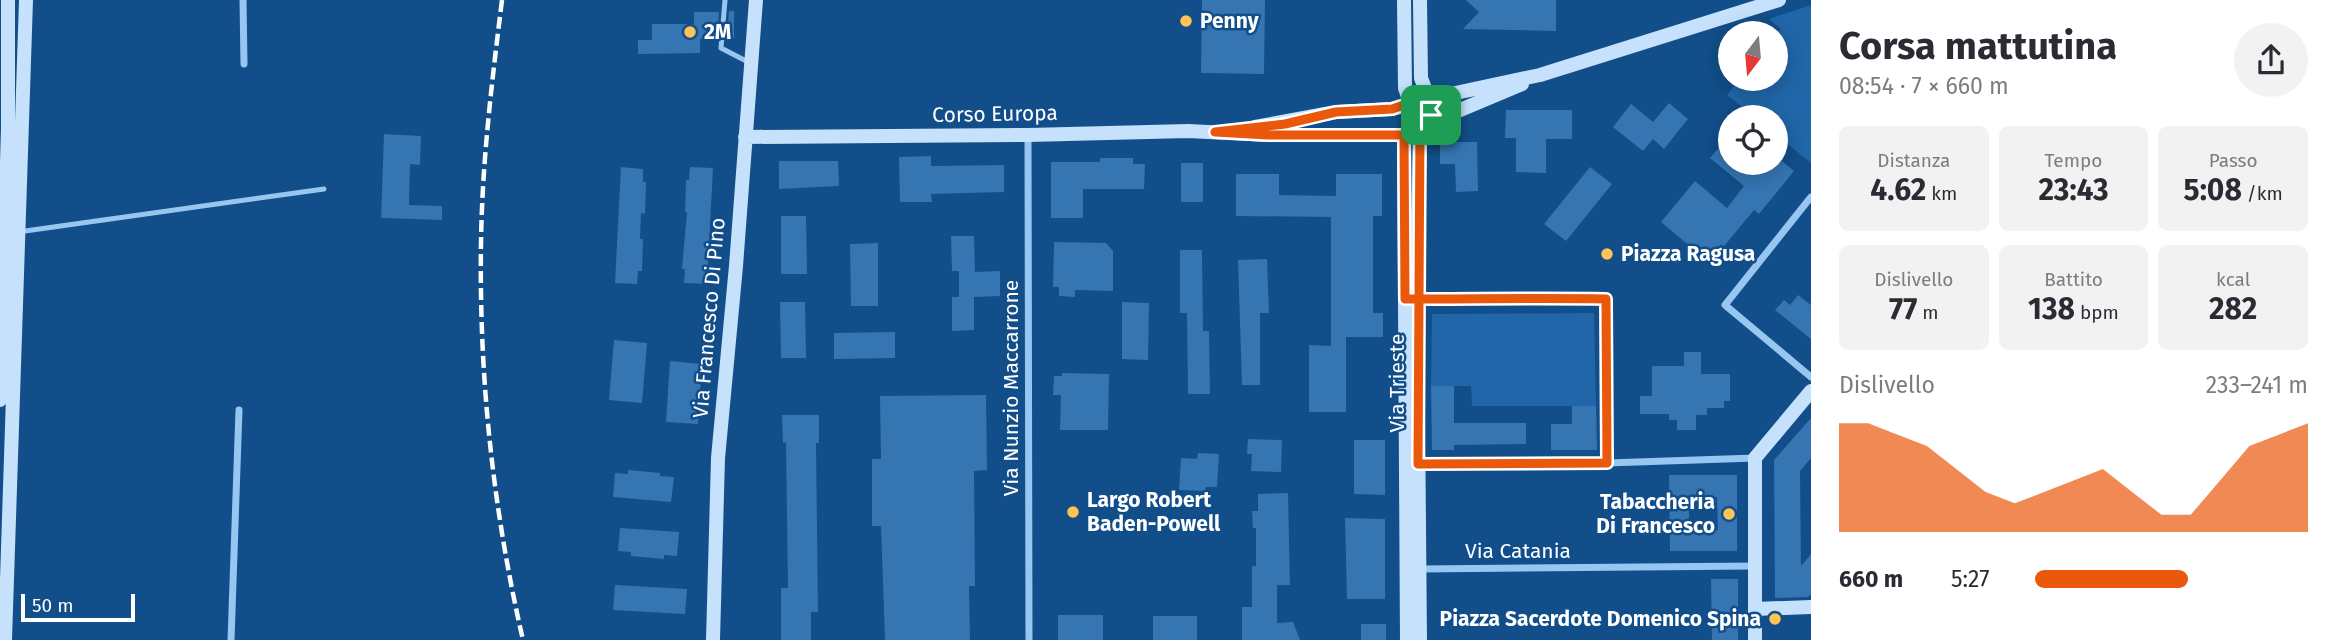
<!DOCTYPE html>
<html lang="it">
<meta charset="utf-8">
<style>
body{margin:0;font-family:"Fira Sans",sans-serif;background:#f2f2f3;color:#2b2b33;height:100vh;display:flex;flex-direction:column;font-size:26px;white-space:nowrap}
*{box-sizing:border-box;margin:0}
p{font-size:23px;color:#7c7c81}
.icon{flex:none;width:38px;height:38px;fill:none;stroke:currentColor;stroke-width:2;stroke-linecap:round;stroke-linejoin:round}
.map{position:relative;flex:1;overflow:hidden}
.sheet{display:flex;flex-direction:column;background:#fff;width:525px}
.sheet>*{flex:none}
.needle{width:46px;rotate:196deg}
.buttons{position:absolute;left:1718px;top:21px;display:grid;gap:14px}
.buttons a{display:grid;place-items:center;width:70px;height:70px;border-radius:50%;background:#fff;box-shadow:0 4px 18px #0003;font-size:35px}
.scale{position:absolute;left:21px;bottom:18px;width:114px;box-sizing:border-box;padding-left:7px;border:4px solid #fff;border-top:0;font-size:19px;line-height:24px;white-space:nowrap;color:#fff;-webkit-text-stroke:5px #124e89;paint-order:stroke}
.pin{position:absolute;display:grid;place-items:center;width:60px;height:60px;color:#fff;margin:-30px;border-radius:14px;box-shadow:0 4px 10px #0006}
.round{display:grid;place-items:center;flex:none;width:74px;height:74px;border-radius:37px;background:#f2f2f3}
.head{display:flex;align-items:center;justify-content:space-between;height:119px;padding:0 28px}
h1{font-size:38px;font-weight:700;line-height:52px}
.stats{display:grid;grid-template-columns:repeat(3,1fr);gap:10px;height:119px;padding:7px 28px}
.stats div{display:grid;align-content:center;border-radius:10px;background:#f2f2f3;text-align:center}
.stats b{font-size:30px;font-weight:700}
.stats small{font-size:19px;font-weight:400}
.stats p{font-size:19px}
.chart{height:196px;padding:14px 28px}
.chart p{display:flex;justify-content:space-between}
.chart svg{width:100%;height:126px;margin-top:7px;fill:#ea580c;opacity:.7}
ul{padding:0 28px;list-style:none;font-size:23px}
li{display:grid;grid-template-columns:112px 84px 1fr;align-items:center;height:52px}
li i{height:18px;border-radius:9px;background:#ea580c}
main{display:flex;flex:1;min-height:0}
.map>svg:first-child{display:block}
</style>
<main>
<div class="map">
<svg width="1811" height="640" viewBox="0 0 1811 640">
<rect width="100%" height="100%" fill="#124e89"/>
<path fill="#2066a8" d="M 1811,5 L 1811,163 L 1776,135 L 1776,117 L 1755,117 L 1727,95 L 1740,79 L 1776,79 L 1776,36 L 1781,29 L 1769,19 Z
M 1594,313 L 1596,406 L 1472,406 L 1471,386 L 1431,386 L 1432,314 Z"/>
<path fill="#3575b2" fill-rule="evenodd" d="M 1202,0 L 1265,0 L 1264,74 L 1201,73 Z
M 1466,0 L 1556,0 L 1556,31 L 1463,29 L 1479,12 Z
M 729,11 L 734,11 L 734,38 L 727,38 Z
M 694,12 L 719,12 L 717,39 L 700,39 L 700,53 L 638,54 L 638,40 L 652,40 L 652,24 L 694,24 Z
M 1669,103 L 1688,119 L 1664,149 L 1653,139 L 1643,151 L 1613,127 L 1631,104 L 1653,122 Z
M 1506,110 L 1572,110 L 1572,139 L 1546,139 L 1546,173 L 1516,172 L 1516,138 L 1505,138 Z
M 384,134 L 421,136 L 420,165 L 410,164 L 409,205 L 442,206 L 442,220 L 381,218 Z
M 1731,134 L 1731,163 L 1776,163 L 1776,156 L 1794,171 L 1759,214 L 1754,210 L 1710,263 L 1661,222 L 1695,181 L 1727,208 L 1744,186 L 1710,158 Z
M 1440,142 L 1477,142 L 1478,191 L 1456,192 L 1455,164 L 1440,164 Z
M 931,156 L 931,166 L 1004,165 L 1004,192 L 931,194 L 932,202 L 900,202 L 899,157 Z
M 1100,158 L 1133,158 L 1133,164 L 1145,164 L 1144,189 L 1083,189 L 1083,218 L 1051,218 L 1051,162 L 1100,162 Z
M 779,161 L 838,161 L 839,186 L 779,189 Z
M 1181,163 L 1203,163 L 1203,202 L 1181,202 Z
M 621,167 L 643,169 L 643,182 L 646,182 L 645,214 L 641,213 L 640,239 L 643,239 L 642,271 L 638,271 L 637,284 L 615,283 Z
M 690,167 L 713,168 L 707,284 L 684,283 L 685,269 L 682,269 L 687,212 L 685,212 L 686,180 L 689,180 Z
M 1590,167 L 1612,184 L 1566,241 L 1544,224 Z
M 1236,174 L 1279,174 L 1279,195 L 1336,196 L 1336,174 L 1382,174 L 1382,216 L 1373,216 L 1373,313 L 1383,313 L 1383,337 L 1346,337 L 1346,412 L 1309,412 L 1309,345 L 1331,346 L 1331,217 L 1236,216 Z
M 781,216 L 806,216 L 807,274 L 781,274 Z
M 951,236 L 974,236 L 975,272 L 1000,271 L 1000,296 L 974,297 L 974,330 L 952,331 L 952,297 L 959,297 L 959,271 L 952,271 Z
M 1054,242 L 1106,243 L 1113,251 L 1113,291 L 1075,290 L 1075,297 L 1059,296 L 1059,287 L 1053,287 Z
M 878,243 L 878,306 L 851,306 L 850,244 Z
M 1180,250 L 1202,250 L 1203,331 L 1209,331 L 1210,394 L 1188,394 L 1187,313 L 1180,313 Z
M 1267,259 L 1269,313 L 1260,313 L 1260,385 L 1242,385 L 1238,260 Z
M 1798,295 L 1811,305 L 1811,339 L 1775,310 L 1784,300 L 1790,305 Z
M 780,302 L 805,302 L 806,358 L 781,358 Z
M 1122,302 L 1149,303 L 1148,360 L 1122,359 Z
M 895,332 L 895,358 L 834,359 L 834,333 Z
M 614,340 L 647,343 L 642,403 L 609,400 Z
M 1684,352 L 1701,352 L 1701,374 L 1730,374 L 1730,401 L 1724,401 L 1724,408 L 1707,408 L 1707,415 L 1696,415 L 1696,430 L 1677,430 L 1677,420 L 1669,420 L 1669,414 L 1640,414 L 1640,396 L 1652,396 L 1652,366 L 1684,366 Z
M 670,361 L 702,364 L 698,424 L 666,422 Z
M 1062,373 L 1109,374 L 1108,430 L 1060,430 L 1061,395 L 1053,395 L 1054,376 L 1062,376 Z
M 1431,386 L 1454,386 L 1454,423 L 1526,423 L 1526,444 L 1454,445 L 1454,450 L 1432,450 Z
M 986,395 L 987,470 L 974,471 L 975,586 L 969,586 L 970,640 L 885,640 L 881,526 L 872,526 L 872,459 L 881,459 L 880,396 Z
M 1572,406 L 1596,406 L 1597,450 L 1551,450 L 1551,424 L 1572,424 Z
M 782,415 L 819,415 L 819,443 L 816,443 L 818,612 L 811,612 L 811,640 L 781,640 L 781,588 L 788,588 L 786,442 L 783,443 Z
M 1811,418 L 1811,458 L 1800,471 L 1801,566 L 1811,554 L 1811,594 L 1808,597 L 1775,598 L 1774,460 Z
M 1248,439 L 1282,440 L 1281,472 L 1251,471 L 1252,454 L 1247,454 Z
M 1354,440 L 1385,440 L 1385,495 L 1354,494 Z
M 1198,453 L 1219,454 L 1217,487 L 1206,487 L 1205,491 L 1179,490 L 1181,458 L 1197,459 Z
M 628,470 L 660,473 L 660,476 L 674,477 L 671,502 L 613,497 L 615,473 L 628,474 Z
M 1669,475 L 1737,475 L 1737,551 L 1670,551 ZM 1689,497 L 1717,497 L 1718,530 L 1689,530 Z
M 1288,493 L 1290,585 L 1277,585 L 1277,623 L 1293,622 L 1300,640 L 1242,640 L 1242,607 L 1252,607 L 1252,566 L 1256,566 L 1256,528 L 1253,528 L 1252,511 L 1258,511 L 1258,494 Z
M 1345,518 L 1385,519 L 1385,599 L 1347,599 Z
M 620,528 L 679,532 L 677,556 L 664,555 L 664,559 L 631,556 L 631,552 L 618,551 Z
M 1711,579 L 1738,579 L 1738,640 L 1712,640 Z
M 615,585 L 687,589 L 685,614 L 613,610 Z
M 1058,615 L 1103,615 L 1103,640 L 1058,640 Z
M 1153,616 L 1197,616 L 1197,640 L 1153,640 Z
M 1361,624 L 1386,624 L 1386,640 L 1361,640 Z"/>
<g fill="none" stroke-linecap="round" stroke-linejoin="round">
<path stroke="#97c6f1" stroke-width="5" d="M 725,0 L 721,48 L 750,63
M 18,232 L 324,189"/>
<path stroke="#97c6f1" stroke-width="7" d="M 243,0 L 244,64
M 1028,135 L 1029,640
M 1811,197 L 1725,305 L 1811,377
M 1416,299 L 1606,299 L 1607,463
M 1416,465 L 1607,463 L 1755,458
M 1420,569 L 1755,566
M 231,640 L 239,410"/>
<path stroke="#c6e1fb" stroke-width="14" d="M 1404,0 L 1405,88 L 1409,100
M 1420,0 L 1421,78 L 1427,94
M 1432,98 L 1433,111 L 1428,117 L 1415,119 L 1409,113 L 1409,100 L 1418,93 L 1427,94 L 1432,98 L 1540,75 L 1779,0
M 1431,115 L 1453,113 L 1522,84
M 1255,127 L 1336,112 L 1392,109 L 1407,105
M 1404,135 L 1407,640
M 745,137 L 1028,135 L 1188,131 L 1268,135 L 1404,135 L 1420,126 L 1428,117
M 0,400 L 8,128 L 8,0
M 1755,609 L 1811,607
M 5,640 L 26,0
M 713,640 L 718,458 L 736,266 L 756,0
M 1420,640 L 1417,299 L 1420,126
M 1755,640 L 1755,458 L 1811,391"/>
<path stroke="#fff" stroke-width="4.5" stroke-dasharray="12 5" stroke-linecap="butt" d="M 502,0 C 492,81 482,162 481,244 C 479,378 493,510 523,640"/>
</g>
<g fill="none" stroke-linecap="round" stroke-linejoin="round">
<g stroke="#fff" stroke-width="14">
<path id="route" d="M 1431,115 C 1440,95 1416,84 1407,104 L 1392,109 L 1336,112 L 1285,124 L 1215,132 L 1268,135 L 1404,135 L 1405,299 L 1418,299 C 1480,299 1543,298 1606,299 L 1607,463 L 1418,464 L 1420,126 L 1431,115"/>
</g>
<use href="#route" stroke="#ea580c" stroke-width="9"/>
</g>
<g fill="#ffc357" stroke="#124e89" stroke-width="2.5">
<circle cx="1186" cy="21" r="7"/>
<circle cx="690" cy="32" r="7"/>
<circle cx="1607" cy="254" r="7"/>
<circle cx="1073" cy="512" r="7"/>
<circle cx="1729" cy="514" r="7"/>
<circle cx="1775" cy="619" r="7"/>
</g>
<g text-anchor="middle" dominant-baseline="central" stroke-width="5" stroke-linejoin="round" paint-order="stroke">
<g font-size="21" font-weight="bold" fill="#fff" stroke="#124e89" text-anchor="start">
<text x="1200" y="21">Penny</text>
<text x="704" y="32">2M</text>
<text x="1621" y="254">Piazza Ragusa</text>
<text x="1087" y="500">Largo Robert<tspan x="1087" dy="24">Baden-Powell</tspan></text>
<text x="1715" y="502" text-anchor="end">Tabaccheria<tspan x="1715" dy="24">Di Francesco</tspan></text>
<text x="1761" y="619" text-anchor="end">Piazza Sacerdote Domenico Spina</text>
</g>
<g font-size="21" fill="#fff" stroke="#124e89">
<text transform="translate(995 114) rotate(-1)">Corso Europa</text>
<text transform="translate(709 318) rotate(-85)">Via Francesco Di Pino</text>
<text transform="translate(1397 383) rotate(-90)">Via Trieste</text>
<text transform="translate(1011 388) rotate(-90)">Via Nunzio Maccarrone</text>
<text x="1518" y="551">Via Catania</text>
</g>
</g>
</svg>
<div class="buttons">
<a><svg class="needle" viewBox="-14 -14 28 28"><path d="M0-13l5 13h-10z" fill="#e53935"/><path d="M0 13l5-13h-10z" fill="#7c7c81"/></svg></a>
<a><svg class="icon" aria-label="locate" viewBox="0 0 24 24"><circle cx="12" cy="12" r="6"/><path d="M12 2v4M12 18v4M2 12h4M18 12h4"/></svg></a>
</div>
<div class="scale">50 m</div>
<div class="pin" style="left:1431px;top:115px;background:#1e9e55"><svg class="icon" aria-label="arrive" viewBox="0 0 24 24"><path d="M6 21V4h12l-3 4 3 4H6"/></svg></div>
</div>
<section class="sheet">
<div class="head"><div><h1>Corsa mattutina</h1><p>08:54 · 7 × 660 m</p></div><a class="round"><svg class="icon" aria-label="share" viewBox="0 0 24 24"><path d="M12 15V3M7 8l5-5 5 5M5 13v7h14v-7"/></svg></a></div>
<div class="stats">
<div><p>Distanza</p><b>4.62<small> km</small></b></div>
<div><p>Tempo</p><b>23:43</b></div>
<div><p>Passo</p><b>5:08<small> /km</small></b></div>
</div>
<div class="stats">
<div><p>Dislivello</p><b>77<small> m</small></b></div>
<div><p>Battito</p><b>138<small> bpm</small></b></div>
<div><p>kcal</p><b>282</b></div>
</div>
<div class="chart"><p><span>Dislivello</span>233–241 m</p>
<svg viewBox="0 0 160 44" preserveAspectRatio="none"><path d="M0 44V6L10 6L20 10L30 14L40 22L50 30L60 34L70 30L80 26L90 22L100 30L110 38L120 38L130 26L140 14L150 10L160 6V44z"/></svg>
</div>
<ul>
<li><b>660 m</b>5:27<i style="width:56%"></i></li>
</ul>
</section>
</main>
